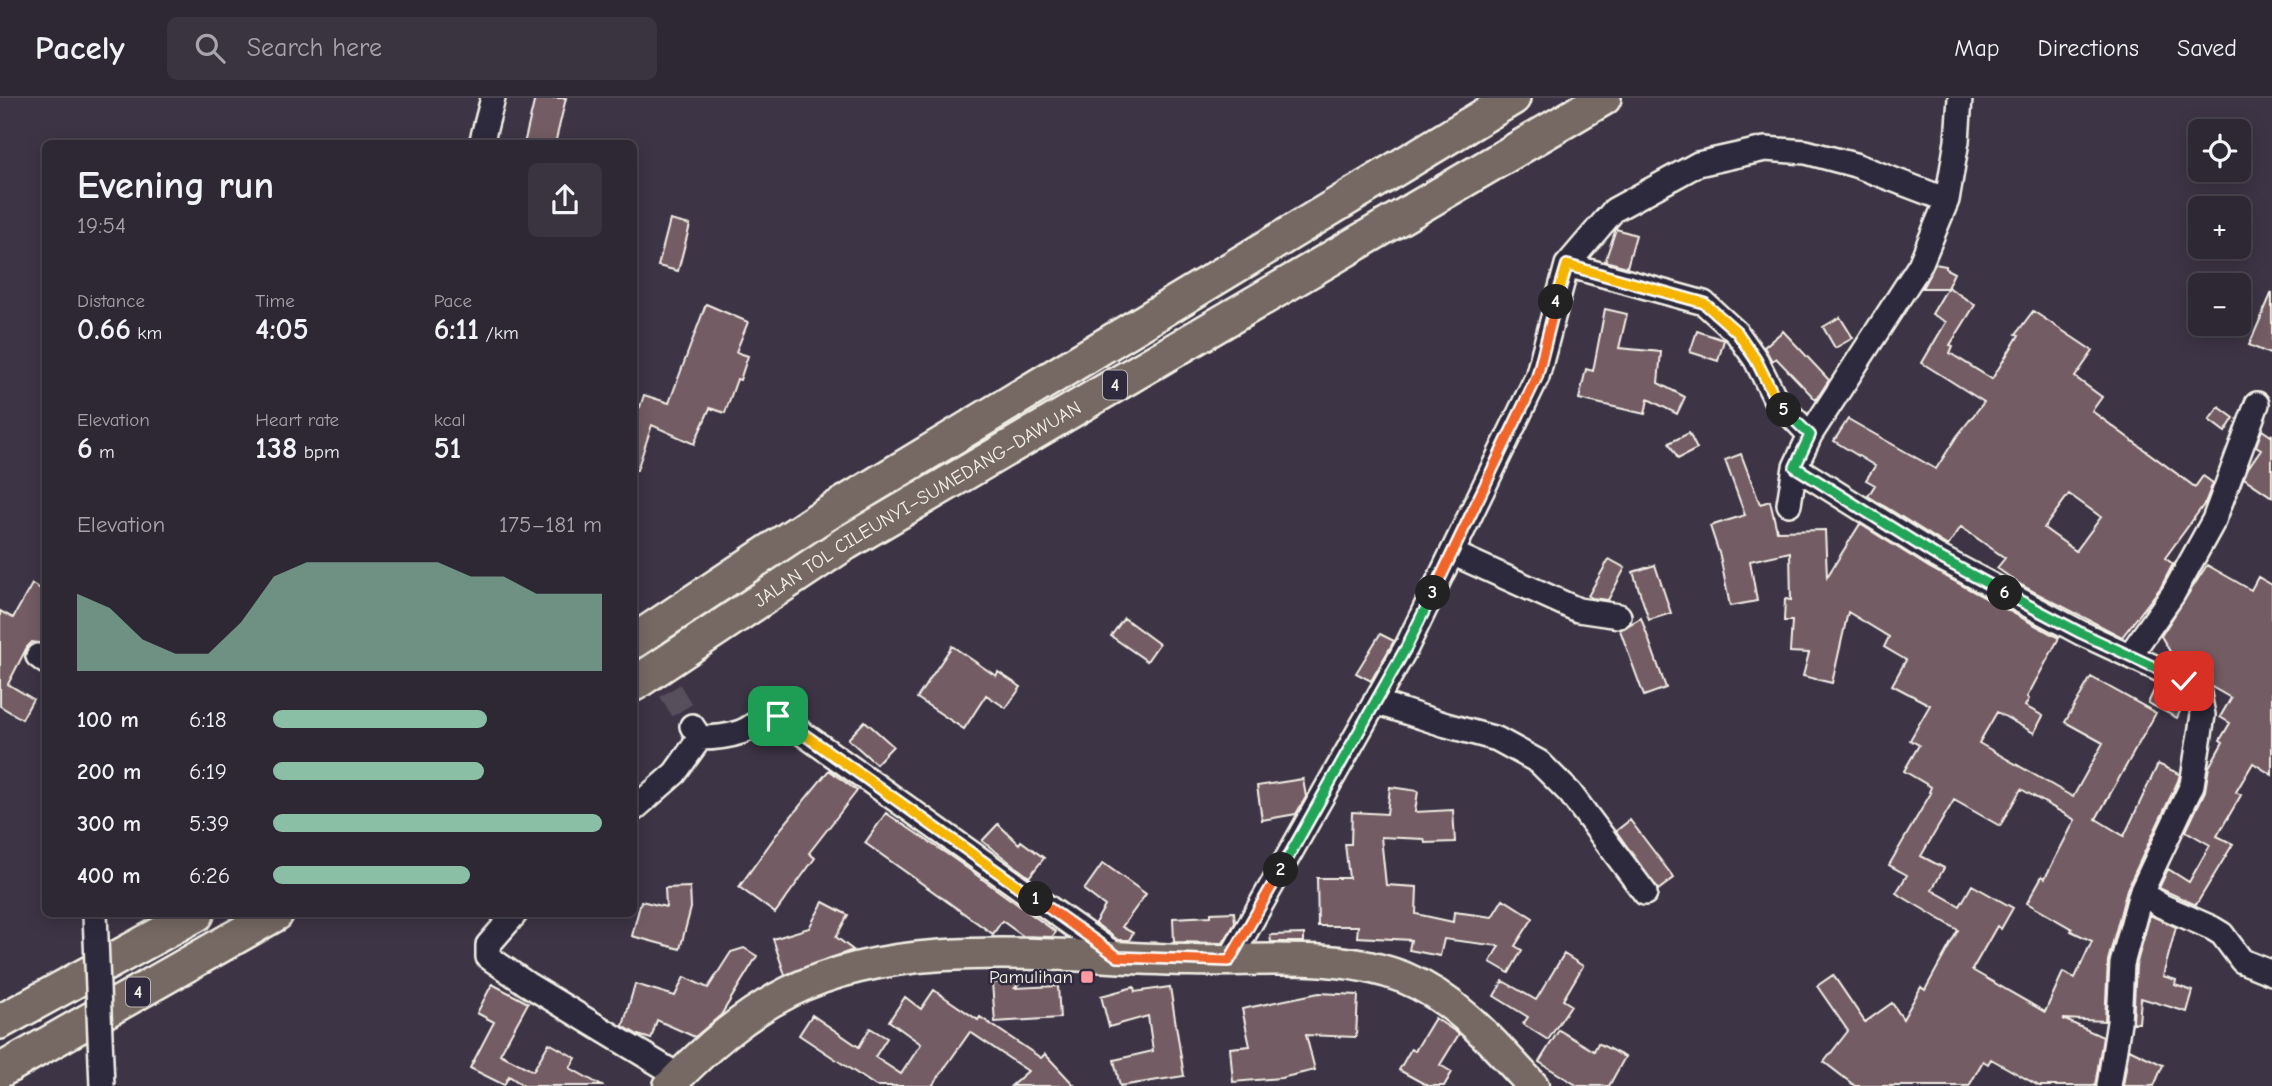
<!DOCTYPE html>
<meta charset="utf-8">
<style>
body{margin:0;font-family:"Comic Neue",sans-serif;background:#3a3340;color:#f1f3f6;height:100vh;display:flex;flex-direction:column;font-size:26px;white-space:nowrap}
*{box-sizing:border-box;margin:0}
p{font-size:23px;color:#a7a5ac}
.icon{flex:none;width:38px;height:38px;fill:none;stroke:currentColor;stroke-width:2;stroke-linecap:round;stroke-linejoin:round}
.map{position:relative;flex:1;overflow:hidden}
.side{position:absolute;left:42px;top:42px;width:595px;height:777px;display:flex;flex-direction:column;background:#2e2734;border-radius:10px;box-shadow:0 4px 18px #0003,0 0 0 2px #49444f}
.side>*{flex:none}
.fabs{position:absolute;left:2188px;top:21px;display:grid;gap:14px}
.fabs a{display:grid;place-items:center;width:63px;height:63px;border-radius:10px;background:#2e2734;box-shadow:0 4px 18px #0003,0 0 0 2px #49444f;font-size:35px}
.pin{position:absolute;display:grid;place-items:center;width:60px;height:60px;color:#fff;margin:-30px;border-radius:14px;box-shadow:0 4px 10px #0006}
.km{position:absolute;width:35px;height:35px;margin:-18px;border-radius:50%;background:#222;color:#fff;font-size:19px;line-height:35px;text-align:center}
.round{display:grid;place-items:center;flex:none;width:74px;height:74px;border-radius:10px;background:#3a3340}
.summary{display:flex;align-items:center;justify-content:space-between;height:119px;padding:0 35px}
h1{font-size:38px;font-weight:700;line-height:52px}
.figures{display:grid;grid-template-columns:repeat(3,1fr);gap:10px;height:119px;padding:7px 35px}
.figures div{display:grid;align-content:center}
.figures b{font-size:30px;font-weight:700}
.figures small{font-size:19px;font-weight:400}
.figures p{font-size:19px}
.chart{height:196px;padding:14px 35px}
.chart p{display:flex;justify-content:space-between}
.chart svg{width:100%;height:126px;margin-top:7px;fill:#8abfa5;opacity:.7}
ul{padding:0 35px;list-style:none;font-size:23px}
li{display:grid;grid-template-columns:112px 84px 1fr;align-items:center;height:52px}
li i{height:18px;border-radius:9px;background:#8abfa5}
header{display:flex;align-items:center;gap:42px;box-sizing:border-box;height:98px;padding:0 35px;background:#2e2734;border-bottom:2px solid #49444f}
header strong{font-size:33px}
nav{display:flex;gap:38px;margin-inline-start:auto;font-size:24px}
.search{width:490px;height:63px;background:#3a3340;display:flex;align-items:center;gap:18px;box-sizing:border-box;padding:0 24px;border-radius:10px;color:#a7a5ac;font-size:26px}
.map>svg:first-child{display:block}
</style>
<header>
<strong>Pacely</strong>
<div class="search"><svg class="icon" aria-label="search" viewBox="0 0 24 24"><circle cx="10" cy="10" r="6"/><path d="M15 15l6 6"/></svg>Search here</div>
<nav><a>Map</a><a>Directions</a><a>Saved</a></nav>
</header>
<div class="map">
<svg width="2272" height="988" viewBox="0 0 2272 988">
<rect width="100%" height="100%" fill="#3d3445"/>
<filter id="ink" filterUnits="userSpaceOnUse"><feTurbulence type="fractalNoise" baseFrequency=".0143" numOctaves="2"/><feDisplacementMap in="SourceGraphic" scale="14" xChannelSelector="R" yChannelSelector="G"/><feConvolveMatrix kernelMatrix="1 2 1 2 8 2 1 2 1" color-interpolation-filters="sRGB"/></filter>
<g filter="url(#ink)">
<path fill="#735b63" stroke="#f4f1e8" stroke-width="2" fill-rule="evenodd" d="M 535,0 L 566,0 L 555,46 L 524,46 Z
M 670,122 L 690,127 L 678,173 L 658,168 Z
M 1616,131 L 1636,137 L 1627,169 L 1605,163 Z
M 1935,166 L 1946,168 L 1946,171 L 1954,175 L 1947,190 L 1922,190 Z
M 1948,189 L 1975,207 L 1950,247 L 1953,248 L 1950,255 L 1992,281 L 2019,237 L 2016,236 L 2033,213 L 2093,253 L 2075,279 L 2102,299 L 2092,313 L 2195,389 L 2203,378 L 2213,385 L 2205,405 L 2165,460 L 2173,466 L 2161,489 L 2122,539 L 2021,487 L 1997,470 L 2005,460 L 1961,429 L 1948,448 L 1868,398 L 1875,387 L 1866,382 L 1875,368 L 1834,343 L 1848,321 L 1936,371 L 1957,338 L 1984,304 L 1922,265 L 1946,224 L 1932,216 ZM 2069,396 L 2101,419 L 2076,453 L 2044,430 Z
M 2272,194 L 2272,257 L 2249,247 Z
M 706,206 L 748,224 L 736,254 L 748,258 L 740,282 L 737,281 L 725,315 L 710,310 L 694,346 L 652,327 L 637,372 L 634,372 L 634,306 L 640,309 L 644,297 L 669,305 Z
M 1605,211 L 1627,216 L 1619,250 L 1661,254 L 1658,285 L 1685,299 L 1677,316 L 1648,301 L 1645,316 L 1579,301 L 1586,271 L 1593,273 Z
M 1840,219 L 1853,240 L 1835,250 L 1823,229 Z
M 1697,233 L 1724,242 L 1718,263 L 1690,254 Z
M 1783,233 L 1829,282 L 1816,302 L 1776,260 L 1772,263 L 1764,249 Z
M 2219,309 L 2234,320 L 2225,334 L 2209,322 Z
M 2262,332 L 2271,338 L 2272,336 L 2272,399 L 2244,380 L 2248,370 L 2261,351 L 2256,348 Z
M 1689,335 L 1697,351 L 1678,361 L 1669,345 Z
M 1741,356 L 1760,406 L 1770,403 L 1777,433 L 1825,432 L 1827,479 L 1860,426 L 1930,470 L 2059,540 L 2027,599 L 2029,601 L 2025,608 L 2043,618 L 2034,635 L 1997,614 L 1979,645 L 2073,699 L 2103,645 L 2065,624 L 2091,579 L 2156,615 L 2096,721 L 2124,738 L 2158,666 L 2180,676 L 2178,683 L 2127,791 L 2108,863 L 2105,923 L 2063,921 L 2103,939 L 2095,988 L 2039,988 L 1991,961 L 1988,966 L 1983,963 L 1969,988 L 1855,988 L 1824,964 L 1848,933 L 1817,888 L 1833,877 L 1865,924 L 1892,905 L 1903,921 L 1921,889 L 1925,892 L 1958,832 L 1896,795 L 1907,777 L 1889,767 L 1931,695 L 1929,694 L 1931,689 L 1904,673 L 1919,647 L 1910,642 L 1930,607 L 1892,587 L 1906,562 L 1884,549 L 1889,539 L 1848,514 L 1832,585 L 1803,578 L 1809,555 L 1790,554 L 1792,523 L 1784,523 L 1785,501 L 1791,502 L 1790,454 L 1750,463 L 1757,503 L 1730,508 L 1720,458 L 1710,428 L 1745,417 L 1725,362 ZM 2021,691 L 2075,722 L 2045,780 L 2042,778 L 2027,805 L 2072,831 L 2071,833 L 2092,843 L 2075,880 L 2063,874 L 2045,914 L 1972,872 L 1997,828 L 2001,831 L 2013,810 L 1972,787 L 1960,808 L 1932,792 L 1944,770 L 1921,758 L 1954,702 L 2000,728 Z
M 1609,461 L 1625,470 L 1608,502 L 1592,500 L 1588,498 Z
M 1655,467 L 1671,515 L 1649,522 L 1633,474 Z
M 2207,467 L 2251,492 L 2258,479 L 2272,487 L 2272,677 L 2253,665 L 2236,694 L 2241,697 L 2217,738 L 2233,746 L 2196,807 L 2159,790 L 2168,771 L 2189,784 L 2210,747 L 2186,733 L 2205,693 L 2209,669 L 2223,644 L 2220,642 L 2230,625 L 2220,619 L 2231,600 L 2210,588 L 2193,572 L 2176,564 L 2161,538 Z
M 32,486 L 46,494 L 46,546 L 32,544 L 27,549 L 8,586 L 33,601 L 22,621 L 0,608 L 0,513 L 13,520 Z
M 1124,520 L 1159,546 L 1147,563 L 1111,538 Z
M 1641,520 L 1666,590 L 1644,598 L 1620,532 Z
M 1380,536 L 1394,543 L 1371,583 L 1356,575 Z
M 952,548 L 996,578 L 998,574 L 1021,589 L 1006,610 L 986,597 L 964,631 L 917,600 Z
M 2157,586 L 2176,595 L 2185,603 L 2177,620 L 2148,605 Z
M 865,623 L 893,648 L 876,666 L 848,641 Z
M 829,672 L 857,693 L 809,755 L 815,760 L 775,815 L 739,789 L 779,733 Z
M 1303,681 L 1306,699 L 1296,716 L 1262,722 L 1257,688 Z
M 1390,689 L 1418,693 L 1415,714 L 1453,712 L 1455,744 L 1425,745 L 1424,741 L 1381,739 L 1386,787 L 1417,789 L 1416,816 L 1453,824 L 1454,814 L 1492,819 L 1503,801 L 1533,820 L 1515,848 L 1522,852 L 1509,875 L 1490,864 L 1499,848 L 1444,841 L 1440,858 L 1409,852 L 1411,842 L 1357,839 L 1358,828 L 1318,828 L 1317,780 L 1349,780 L 1345,746 L 1351,746 L 1352,714 L 1387,716 Z
M 886,715 L 953,760 L 1056,834 L 1052,839 L 1023,838 L 1002,823 L 993,836 L 865,745 Z
M 1630,722 L 1674,780 L 1658,792 L 1616,733 Z
M 998,726 L 1019,746 L 1021,743 L 1044,760 L 1029,779 L 982,743 Z
M 1103,765 L 1146,796 L 1122,829 L 1133,835 L 1129,842 L 1118,842 L 1095,825 L 1105,808 L 1084,792 Z
M 690,789 L 691,810 L 680,851 L 632,838 L 641,803 L 666,809 L 665,790 Z
M 823,804 L 848,817 L 836,839 L 853,852 L 785,877 L 773,841 L 809,830 Z
M 1234,814 L 1235,825 L 1223,845 L 1174,844 L 1173,820 L 1211,818 L 1211,815 Z
M 2150,817 L 2176,829 L 2163,878 L 2176,882 L 2175,887 L 2193,893 L 2187,914 L 2141,900 L 2139,925 L 2133,925 L 2136,868 Z
M 1304,836 L 1304,844 L 1271,844 L 1270,837 Z
M 744,850 L 757,858 L 721,917 L 695,939 L 657,922 L 651,941 L 638,937 L 623,928 L 635,886 L 675,898 L 684,879 L 708,890 L 731,854 Z
M 1564,856 L 1583,868 L 1563,902 L 1571,907 L 1548,942 L 1523,926 L 1528,919 L 1494,898 L 1503,883 L 1536,902 Z
M 1021,883 L 1015,890 L 1058,888 L 1060,920 L 995,924 L 992,885 Z
M 492,886 L 528,905 L 500,956 L 533,973 L 549,945 L 576,960 L 570,970 L 602,988 L 524,988 L 509,978 L 504,987 L 470,970 L 494,924 L 477,915 Z
M 1134,889 L 1135,894 L 1170,889 L 1184,978 L 1120,988 L 1114,962 L 1153,953 L 1148,918 L 1109,929 L 1101,898 Z
M 934,892 L 978,922 L 980,919 L 1041,960 L 1045,956 L 1075,988 L 1011,988 L 1028,973 L 970,934 L 932,988 L 876,988 L 799,937 L 812,917 L 859,949 L 870,930 L 887,940 L 875,959 L 901,976 L 921,946 L 889,923 L 905,899 L 921,911 Z
M 1319,895 L 1358,897 L 1356,939 L 1306,937 L 1315,972 L 1281,980 L 1233,984 L 1230,950 L 1250,948 L 1242,911 Z
M 1435,920 L 1459,936 L 1440,967 L 1452,974 L 1444,988 L 1428,988 L 1399,972 L 1411,951 L 1415,953 Z
M 1559,932 L 1594,953 L 1598,945 L 1625,959 L 1609,988 L 1578,988 L 1539,964 Z
M 2129,951 L 2163,967 L 2154,988 L 2123,988 Z"/>
<g fill="none" stroke-linecap="round" stroke-linejoin="round">
<path stroke="#58505d" stroke-width="23" stroke-dasharray="23 11" stroke-linecap="butt" d="M 634,535 L 692,628"/>
<g stroke="#f4f1e8" stroke-width="28">
<path id="minor" d="M 481,46 L 493,0
M 1567,167 L 1704,205 L 1737,235 L 1756,262 L 1776,302 L 1810,337
M 1795,369 L 1937,458 L 2081,535 L 2184,583 L 2199,596 L 2203,617 L 2192,687 L 2141,795 L 2122,866 L 2119,924 L 2109,988
M 1789,406 L 1795,369 L 1810,337 L 1920,167 L 1947,102 L 1957,43 L 1960,0
M 1452,455 L 1578,512 L 1619,518
M 2130,557 L 2173,496 L 2214,422 L 2257,306
M 38,558 L 46,564
M 1375,604 L 1446,627 L 1497,641 L 1539,664 L 1570,695 L 1645,795
M 692,628 L 700,640 C 714,640 727,639 741,634 C 756,628 760,618 778,618 L 1118,859
M 634,711 L 675,675 L 700,640
M 2141,795 L 2162,808 L 2212,830 L 2222,836 L 2242,863 L 2272,875
M 515,816 L 488,847 L 488,859 L 527,886 L 679,978
M 1229,863 L 1407,548 L 1537,279 L 1567,167 L 1614,112 L 1698,66 L 1765,51 L 1806,54 L 1855,67 L 1947,102"/>
</g>
<g stroke="#f4f1e8" stroke-width="35">
<path id="major" d="M 669,988 C 705,951 743,917 789,894 C 903,836 1066,860 1190,862 C 1262,864 1337,853 1405,880 C 1458,902 1495,947 1533,988"/>
</g>
<g stroke="#f4f1e8" stroke-width="38">
<g id="highway">
<path d="M 634,543 L 815,423 L 1513,0"/>
<path id="s1" d="M 634,586 L 846,445 L 1604,0"/>
<path d="M 0,924 L 197,816"/>
<path d="M 0,973 L 276,816"/>
</g>
</g>
<use href="#minor" stroke="#2f2a3d" stroke-width="23"/>
<use href="#major" stroke="#766964" stroke-width="30"/>
<use href="#highway" stroke="#766964" stroke-width="33"/>
<g stroke="#f4f1e8" stroke-width="28" stroke-linecap="butt">
<path id="minor-bridge" d="M 95,816 L 102,988"/>
</g>
<use href="#minor-bridge" stroke="#2f2a3d" stroke-width="23"/>
</g>
</g>
<g fill="none" stroke-linecap="round" stroke-linejoin="round" filter="url(#ink)">
<g stroke="#fff" stroke-width="14">
<path id="split-1" d="M 778,618 L 1036,801"/>
</g>
<g stroke="#fff" stroke-width="14">
<path id="split-2" d="M 1036,801 L 1118,859 L 1229,863 L 1281,772"/>
</g>
<g stroke="#fff" stroke-width="14">
<path id="split-3" d="M 1281,772 L 1407,548 L 1433,495"/>
</g>
<g stroke="#fff" stroke-width="14">
<path id="split-4" d="M 1433,495 L 1537,279 L 1556,204"/>
</g>
<g stroke="#fff" stroke-width="14">
<path id="split-5" d="M 1556,204 L 1567,167 L 1704,205 L 1737,234 L 1756,262 L 1776,302 L 1784,312"/>
</g>
<g stroke="#fff" stroke-width="14">
<path id="split-6" d="M 1784,312 L 1810,337 L 1795,369 L 1937,458 L 2005,495"/>
</g>
<g stroke="#fff" stroke-width="14">
<path id="split-7" d="M 2005,495 L 2081,535 L 2184,583"/>
</g>
<use href="#split-1" stroke="#f5b400" stroke-width="9"/>
<use href="#split-2" stroke="#f0652b" stroke-width="9"/>
<use href="#split-3" stroke="#22a559" stroke-width="9"/>
<use href="#split-4" stroke="#f0652b" stroke-width="9"/>
<use href="#split-5" stroke="#f5b400" stroke-width="9"/>
<use href="#split-6" stroke="#22a559" stroke-width="9"/>
<use href="#split-7" stroke="#22a559" stroke-width="9"/>
</g>
<rect fill="#ff9aa2" stroke="#2f2a3d" stroke-width="2.5" x="1080" y="872" width="14" height="14" rx="3.5"/>
<g text-anchor="middle" dominant-baseline="central" stroke-width="5" stroke-linejoin="round" paint-order="stroke">
<g fill="#2f2a3d" stroke="#b9b5b5" stroke-width="2">
<rect x="1103" y="272.5" width="24" height="29" rx="5"/>
<rect x="126" y="879.5" width="24" height="29" rx="5"/>
</g>
<g font-size="18" font-weight="bold" fill="#f4f1e8">
<text x="1115" y="287">4</text>
<text x="138" y="894">4</text>
</g>
<g font-size="19" fill="#f4f1e8" stroke="#2f2a3d">
<text stroke="none"><textPath href="#s1" startOffset="336">JALAN TOL CILEUNYI–SUMEDANG–DAWUAN</textPath></text>
</g>
<g font-size="19" fill="#f4f1e8" stroke="#2f2a3d" text-anchor="end">
<text x="1073" y="879">Pamulihan</text>
</g>
</g>
</svg>
<div class="fabs">
<a><svg class="icon" aria-label="locate" viewBox="0 0 24 24"><circle cx="12" cy="12" r="6"/><path d="M12 2v4M12 18v4M2 12h4M18 12h4"/></svg></a>
<a>+</a>
<a>−</a>
</div>
<div class="pin" style="left:778px;top:618px;background:#1e9e55"><svg class="icon" aria-label="arrive" viewBox="0 0 24 24"><path d="M6 21V4h12l-3 4 3 4H6"/></svg></div>
<div class="pin" style="left:2184px;top:583px;background:#d93025"><svg class="icon" aria-label="check" viewBox="0 0 24 24"><path d="M5 12l5 5 9-10"/></svg></div>
<b class="km" style="left:1036px;top:801px">1</b>
<b class="km" style="left:1281px;top:772px">2</b>
<b class="km" style="left:1433px;top:495px">3</b>
<b class="km" style="left:1556px;top:204px">4</b>
<b class="km" style="left:1784px;top:312px">5</b>
<b class="km" style="left:2005px;top:495px">6</b>
<section class="side">
<div class="summary"><div><h1>Evening run</h1><p>19:54</p></div><a class="round"><svg class="icon" aria-label="share" viewBox="0 0 24 24"><path d="M12 15V3M7 8l5-5 5 5M5 13v7h14v-7"/></svg></a></div>
<div class="figures">
<div><p>Distance</p><b>0.66<small> km</small></b></div>
<div><p>Time</p><b>4:05</b></div>
<div><p>Pace</p><b>6:11<small> /km</small></b></div>
</div>
<div class="figures">
<div><p>Elevation</p><b>6<small> m</small></b></div>
<div><p>Heart rate</p><b>138<small> bpm</small></b></div>
<div><p>kcal</p><b>51</b></div>
</div>
<div class="chart"><p><span>Elevation</span>175–181 m</p>
<svg viewBox="0 0 160 44" preserveAspectRatio="none"><path d="M0 44V17L10 22L20 33L30 38L40 38L50 27L60 11L70 6L80 6L90 6L100 6L110 6L120 11L130 11L140 17L150 17L160 17V44z"/></svg>
</div>
<ul>
<li><b>100 m</b>6:18<i style="width:65%"></i></li>
<li><b>200 m</b>6:19<i style="width:64%"></i></li>
<li><b>300 m</b>5:39<i style="width:100%"></i></li>
<li><b>400 m</b>6:26<i style="width:60%"></i></li>
</ul>
</section>
</div>
